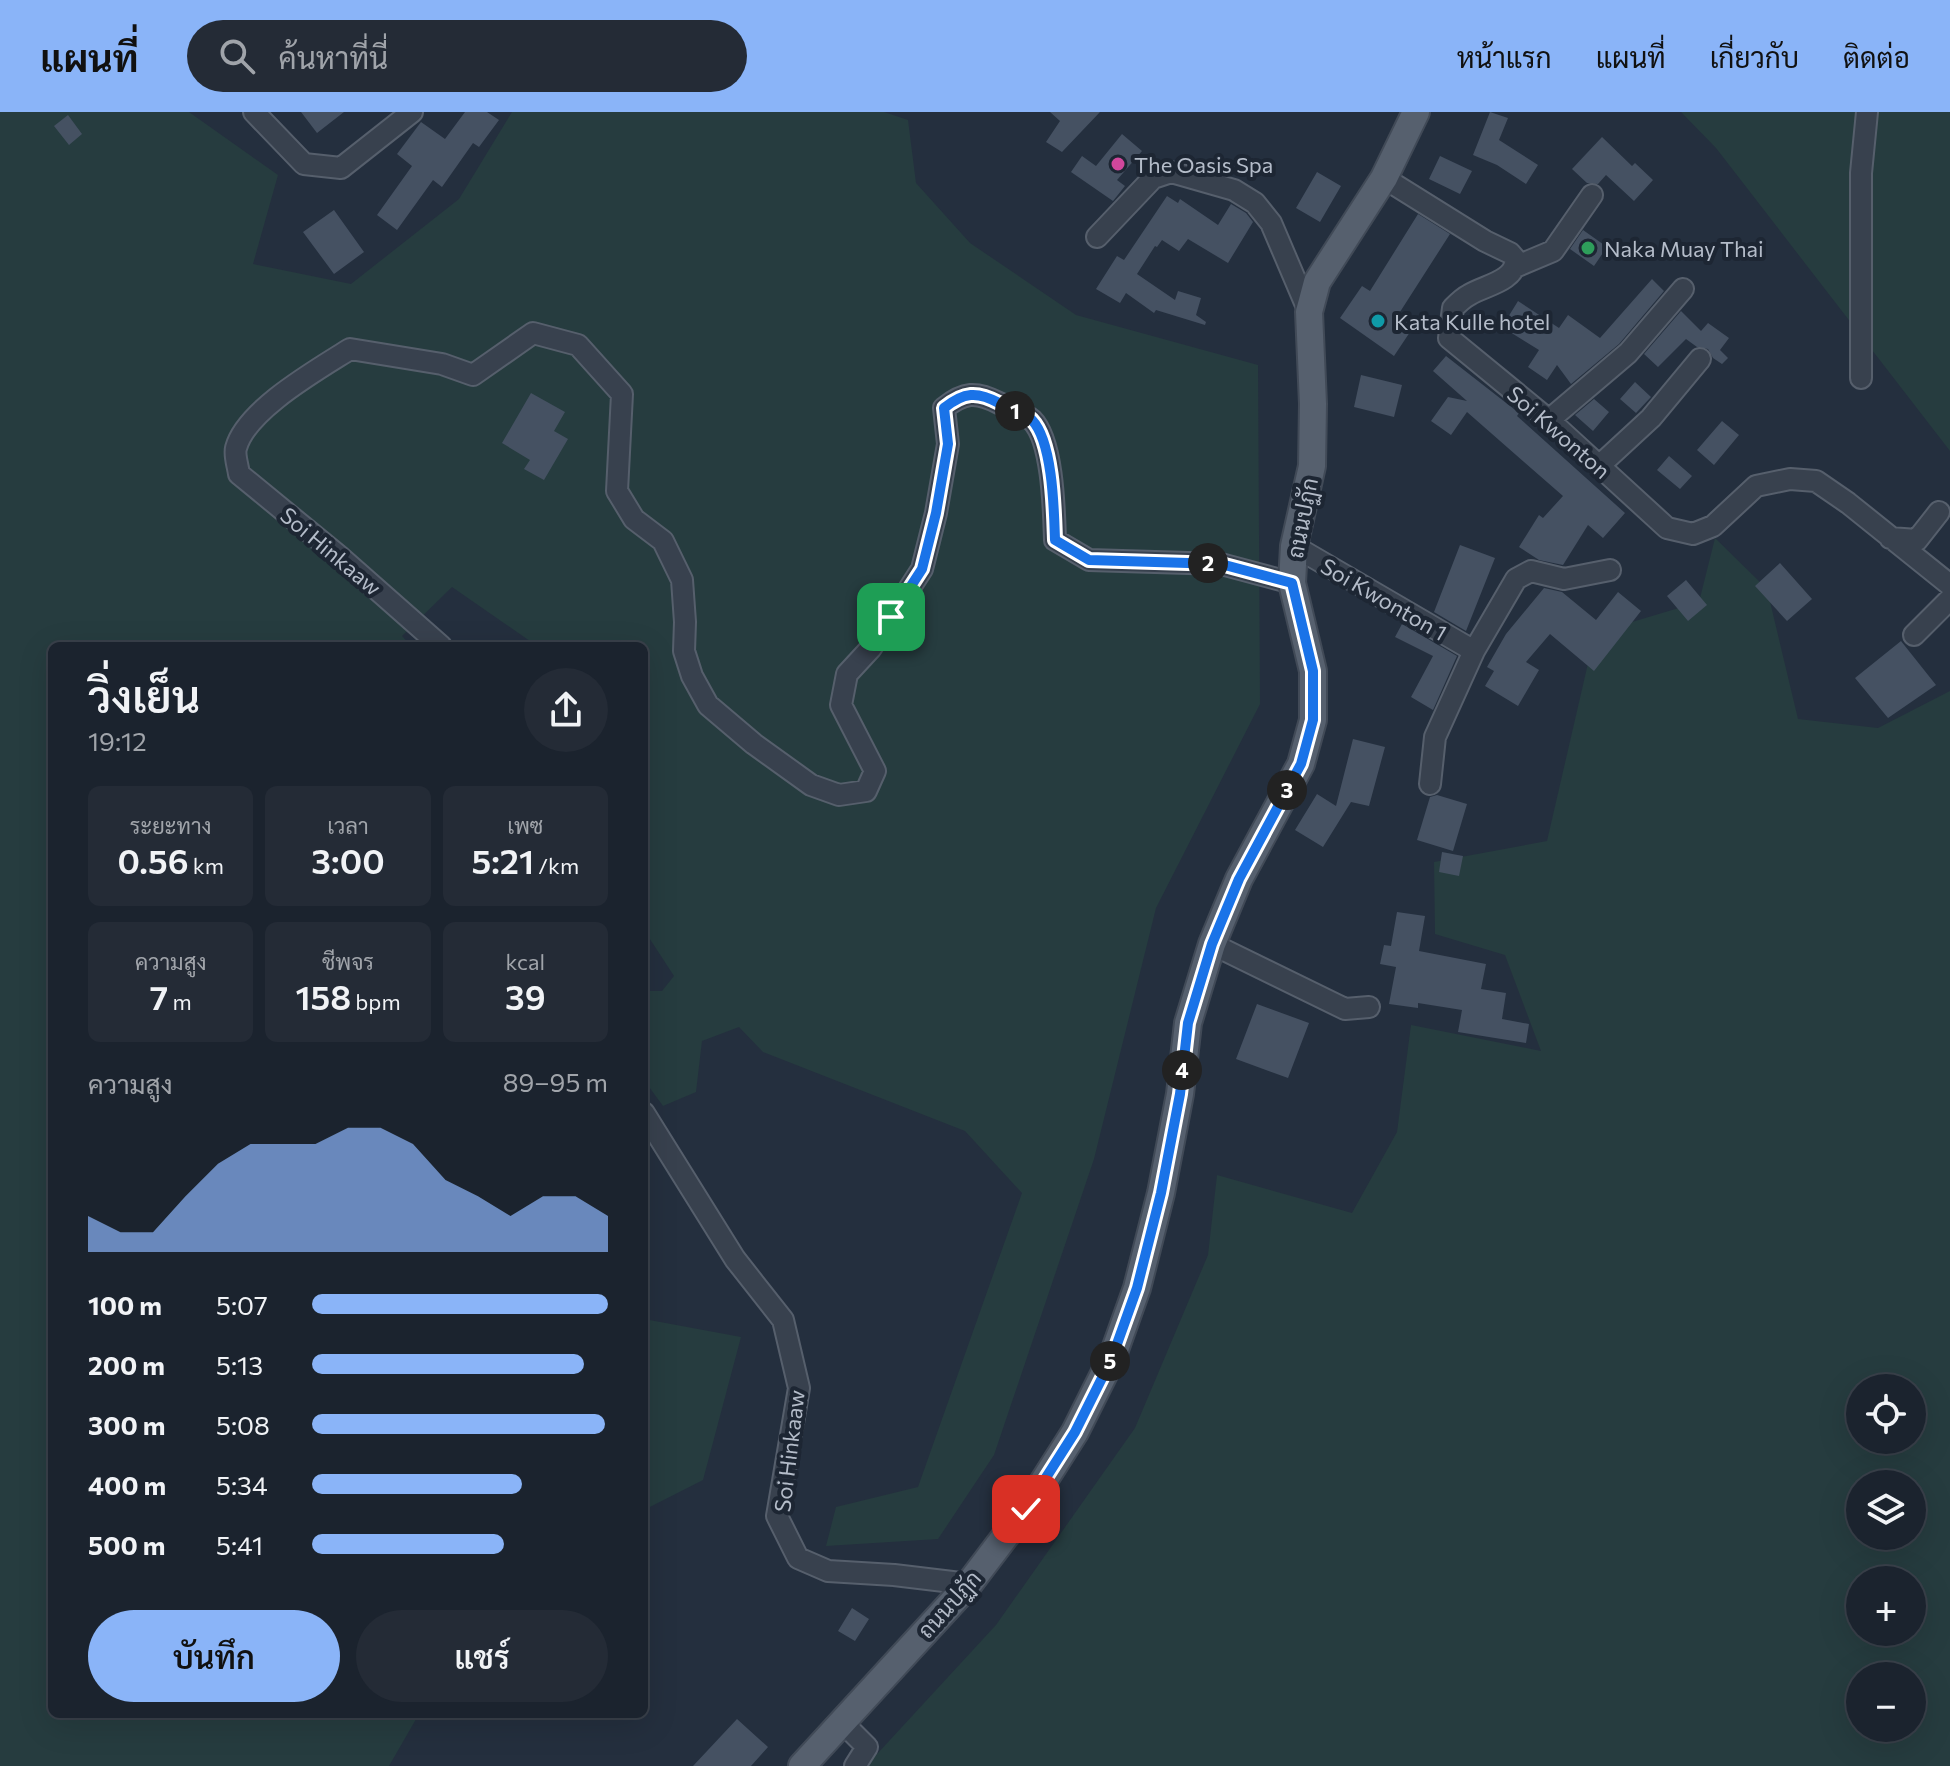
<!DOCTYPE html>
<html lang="th">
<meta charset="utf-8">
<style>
body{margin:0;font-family:Commissioner,Sarabun,sans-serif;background:#242b36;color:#f1f3f6;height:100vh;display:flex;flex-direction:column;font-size:30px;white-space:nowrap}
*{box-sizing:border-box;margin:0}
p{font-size:26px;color:#a0a4aa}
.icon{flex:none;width:44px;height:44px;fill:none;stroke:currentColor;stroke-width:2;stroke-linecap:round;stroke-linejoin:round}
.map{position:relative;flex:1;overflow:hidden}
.panel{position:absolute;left:48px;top:530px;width:600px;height:1076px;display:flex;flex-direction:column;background:#1b232e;border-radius:12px;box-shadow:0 8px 32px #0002,0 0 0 2px #39404a}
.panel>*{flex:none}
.tools{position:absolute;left:1846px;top:1262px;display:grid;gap:16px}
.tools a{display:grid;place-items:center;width:80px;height:80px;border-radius:50%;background:#1b232e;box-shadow:0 8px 32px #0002,0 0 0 2px #39404a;font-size:40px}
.pin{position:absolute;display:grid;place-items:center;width:68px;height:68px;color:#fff;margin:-34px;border-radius:16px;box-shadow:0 4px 12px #0006}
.km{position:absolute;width:40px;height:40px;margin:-20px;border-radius:50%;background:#222;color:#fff;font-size:22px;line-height:40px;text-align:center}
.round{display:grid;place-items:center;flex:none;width:84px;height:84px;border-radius:42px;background:#242b36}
.summary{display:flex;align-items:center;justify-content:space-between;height:136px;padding:0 40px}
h1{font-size:44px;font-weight:600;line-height:60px}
.figures{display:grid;grid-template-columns:repeat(3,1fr);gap:12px;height:136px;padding:8px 40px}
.figures div{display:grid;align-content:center;border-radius:12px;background:#242b36;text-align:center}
.figures b{font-size:34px;font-weight:600}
.figures small{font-size:22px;font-weight:400}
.figures p{font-size:22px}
.chart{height:224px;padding:16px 40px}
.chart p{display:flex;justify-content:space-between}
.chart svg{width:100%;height:144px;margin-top:8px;fill:#8ab4f8;opacity:.7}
.button{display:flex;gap:16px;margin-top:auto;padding:16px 40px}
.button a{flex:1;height:92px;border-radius:48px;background:#8ab4f8;color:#111;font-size:32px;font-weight:600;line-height:92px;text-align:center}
.button a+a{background:#242b36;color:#f1f3f6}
ul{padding:0 40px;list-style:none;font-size:26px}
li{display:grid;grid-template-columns:128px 96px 1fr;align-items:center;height:60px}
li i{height:20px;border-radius:10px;background:#8ab4f8}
header{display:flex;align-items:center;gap:48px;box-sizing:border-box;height:112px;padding:0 40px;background:#8ab4f8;color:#111}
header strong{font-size:38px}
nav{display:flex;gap:44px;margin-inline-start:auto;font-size:28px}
.search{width:560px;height:72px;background:#242b36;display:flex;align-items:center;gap:20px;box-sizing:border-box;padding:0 28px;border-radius:44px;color:#a0a4aa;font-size:30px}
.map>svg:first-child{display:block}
</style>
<header>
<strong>แผนที่</strong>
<div class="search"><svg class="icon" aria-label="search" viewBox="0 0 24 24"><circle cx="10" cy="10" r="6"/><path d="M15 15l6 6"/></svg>ค้นหาที่นี่</div>
<nav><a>หน้าแรก</a><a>แผนที่</a><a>เกี่ยวกับ</a><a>ติดต่อ</a></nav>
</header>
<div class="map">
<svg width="1950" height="1654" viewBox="0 0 1950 1654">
<rect width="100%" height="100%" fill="#242f3e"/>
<path fill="#263c3f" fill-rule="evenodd" d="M 0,0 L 189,0 L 278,63 L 253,152 L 351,172 L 459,87 L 512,0 L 884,0 L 908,8 L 916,71 L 970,131 L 1076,203 L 1258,253 L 1260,592 L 1156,796 L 1094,1047 L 994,1343 L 938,1427 L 826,1434 L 836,1395 L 918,1375 L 1022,1081 L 965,1019 L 763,940 L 739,915 L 702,929 L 696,980 L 663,994 L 644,968 L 644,879 L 662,879 L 674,864 L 644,818 L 644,534 L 537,534 L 452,475 L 402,524 L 411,534 L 52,534 L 52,1602 L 419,1602 L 389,1654 L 0,1654 Z
M 1681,0 L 1950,0 L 1950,339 L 1716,36 Z
M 1715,426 L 1767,477 L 1798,607 L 1878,616 L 1950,579 L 1950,1654 L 866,1654 L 996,1513 L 1135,1316 L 1208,1143 L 1217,1063 L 1352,1101 L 1397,1020 L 1411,913 L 1541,939 L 1505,843 L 1435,822 L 1434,750 L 1547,729 L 1595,521 L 1699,490 ZM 1860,1276 L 1912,1276 L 1912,1328 L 1860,1328 ZM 1860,1372 L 1912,1372 L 1912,1424 L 1860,1424 ZM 1860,1468 L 1912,1468 L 1912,1520 L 1860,1520 ZM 1860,1564 L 1912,1564 L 1912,1616 L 1860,1616 Z
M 644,1207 L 741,1225 L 703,1368 L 644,1398 Z"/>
<path fill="#455162" d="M 301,0 L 344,0 L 317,21 Z
M 465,0 L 487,0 L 499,8 L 479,35 L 473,31 L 442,75 L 433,68 L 397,118 L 377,103 L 412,54 L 397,42 L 421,10 L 445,27 Z
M 1050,0 L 1100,0 L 1062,40 L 1046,30 L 1060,9 Z
M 1490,0 L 1508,6 L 1499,28 L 1538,53 L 1526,72 L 1497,53 L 1473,43 Z
M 68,3 L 82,22 L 69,33 L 54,14 Z
M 1122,22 L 1142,39 L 1117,68 L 1125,74 L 1113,89 L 1071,60 L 1082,44 L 1096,54 Z
M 1602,25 L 1632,54 L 1635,51 L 1653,68 L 1634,89 L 1606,63 L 1598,72 L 1587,71 L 1572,57 Z
M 1440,44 L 1472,59 L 1460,82 L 1429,67 Z
M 1317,60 L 1341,74 L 1320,110 L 1296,96 Z
M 1167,84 L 1178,91 L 1180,87 L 1218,113 L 1231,92 L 1246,101 L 1253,110 L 1228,151 L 1188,127 L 1179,139 L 1162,128 L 1157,135 L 1155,134 L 1137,162 L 1175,188 L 1178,179 L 1201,186 L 1196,203 L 1206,210 L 1205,213 L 1156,198 L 1154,201 L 1126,181 L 1120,191 L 1096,177 L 1117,144 L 1124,148 Z
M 334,98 L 364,140 L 334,162 L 303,120 Z
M 1418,102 L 1450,122 L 1400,200 L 1416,211 L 1394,244 L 1340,206 L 1362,174 L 1370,179 Z
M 1583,118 L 1607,135 L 1594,154 L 1570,137 Z
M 1652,167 L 1664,179 L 1619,232 L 1571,272 L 1557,253 L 1547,268 L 1528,255 L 1539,238 L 1502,215 L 1518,189 L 1559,216 L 1568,203 L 1600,226 Z
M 1681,199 L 1701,219 L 1708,211 L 1729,226 L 1720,238 L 1728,246 L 1722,252 L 1713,246 L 1708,237 L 1697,235 L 1686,227 L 1658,255 L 1644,242 Z
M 1446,244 L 1519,301 L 1517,304 L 1625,401 L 1603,426 L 1588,413 L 1563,453 L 1539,448 L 1519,435 L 1539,403 L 1543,406 L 1563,384 L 1467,300 L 1451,323 L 1431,309 L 1448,285 L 1467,289 L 1433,259 Z
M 1361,263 L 1402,273 L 1394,305 L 1354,295 Z
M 1635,270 L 1651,285 L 1636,301 L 1620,287 Z
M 531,281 L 565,300 L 554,319 L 568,327 L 544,368 L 524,357 L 530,348 L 502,331 Z
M 1594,287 L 1609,300 L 1593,319 L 1575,303 Z
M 1722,309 L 1739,323 L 1714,353 L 1697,338 Z
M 1669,344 L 1692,364 L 1680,377 L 1657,358 Z
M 1460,433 L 1495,446 L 1466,519 L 1434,500 Z
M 1780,451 L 1812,487 L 1787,509 L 1755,474 Z
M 1686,468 L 1707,493 L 1688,509 L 1667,484 Z
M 1544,476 L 1562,480 L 1596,508 L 1618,480 L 1641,499 L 1594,559 L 1550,522 L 1526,550 L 1539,558 L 1518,594 L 1485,574 L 1494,559 L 1487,555 L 1506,522 Z
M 1402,512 L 1457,544 L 1433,598 L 1411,585 L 1433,544 L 1395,525 Z
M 1901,529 L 1936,573 L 1888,606 L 1855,566 Z
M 1353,627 L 1385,635 L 1369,694 L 1351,690 L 1323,735 L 1295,718 L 1317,682 L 1336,694 Z
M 1437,683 L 1467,692 L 1453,739 L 1417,728 L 1430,685 Z
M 1442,740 L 1463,744 L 1459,764 L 1439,760 Z
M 1397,800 L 1425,804 L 1419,839 L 1486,852 L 1481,877 L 1506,881 L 1502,907 L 1529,912 L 1526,931 L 1458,920 L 1462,898 L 1418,891 L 1418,896 L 1389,892 L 1396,855 L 1380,852 L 1384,833 L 1391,834 Z
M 1257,892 L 1309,911 L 1288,966 L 1236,947 Z
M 852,1496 L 869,1507 L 855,1529 L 838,1519 Z
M 737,1607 L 768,1635 L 751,1654 L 693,1654 Z"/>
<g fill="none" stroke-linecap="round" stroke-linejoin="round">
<g stroke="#565f6c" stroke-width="24">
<path id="minor" d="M 254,0 L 304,52 L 341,56 L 412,0
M 1384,66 L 1485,129 L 1510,141 L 1516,148 C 1514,170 1485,173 1469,183 C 1463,186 1458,191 1453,196 L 1449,226 L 1549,308 L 1667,416 L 1693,422 L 1713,414 L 1756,374 L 1790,367 L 1816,369 L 1848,391 L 1950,473
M 1097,125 L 1153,66 L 1171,60 L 1234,78 L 1255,91 L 1271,111 L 1309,200
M 1515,155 L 1553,139 L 1592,83
M 1861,266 L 1861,61 L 1867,0
M 1549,308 L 1628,241 L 1683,177
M 1599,354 L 1651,306 L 1700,247
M 1890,426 L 1917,428 L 1939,400
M 1294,434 L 1474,539
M 1914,523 L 1950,487
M 441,534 L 339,444 L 239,362 C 238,354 234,343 236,336 C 246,298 317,258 350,237 L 442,252 L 473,263 L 533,221 L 578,233 L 622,282 L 617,379 L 634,407 L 663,429 L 682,468 L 685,510 L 684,539 L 692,564 L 708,593 L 754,632 L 811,673 L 839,683 L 866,679 L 875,659 L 841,593 L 847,562 L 871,536 L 922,457 L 936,401 L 948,332 L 944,296 C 964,280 976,279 999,291 C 1009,296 1024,301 1032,308 C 1053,329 1054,399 1055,428 L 1089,448 L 1221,452 L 1292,471
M 1430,672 L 1435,625 L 1474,539 L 1516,467 L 1531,459 L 1564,467 L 1610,458
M 1212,832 L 1345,897 L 1369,895
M 644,1001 L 735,1147 L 783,1208 L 799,1276 L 777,1404 L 798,1446 L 828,1459 L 894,1463 L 969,1472
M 841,1609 L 867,1635 L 855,1654"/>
</g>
<g stroke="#414a57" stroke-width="30">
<path id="major" d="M 802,1654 L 969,1472 L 1026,1397 L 1075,1320 L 1112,1246 L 1137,1176 L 1161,1081 L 1180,982 L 1188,911 L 1212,832 L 1239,767 L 1301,652 L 1313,608 L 1313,559 L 1292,471 L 1294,434 L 1312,354 L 1313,292 L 1309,200 L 1317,170 L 1384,66 L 1416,0"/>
</g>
<use href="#minor" stroke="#38414e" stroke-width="20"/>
<use href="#major" stroke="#56606e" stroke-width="26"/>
</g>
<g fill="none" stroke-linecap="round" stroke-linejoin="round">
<g stroke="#fff" stroke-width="16">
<path id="route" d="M 891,505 L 922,457 L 936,401 L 948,332 L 944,296 C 964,280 977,279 999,291 C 1009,296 1025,301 1032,308 C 1053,330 1054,399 1055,428 L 1089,448 L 1221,452 L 1292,471 L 1313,559 L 1313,608 L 1301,652 L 1239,767 L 1212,832 L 1188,911 L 1180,982 L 1161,1081 L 1137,1176 L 1112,1246 L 1075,1320 L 1026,1397"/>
</g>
<use href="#route" stroke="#1a73e8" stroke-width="10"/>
</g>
<circle fill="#d1479c" stroke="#1d2633" stroke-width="3" cx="1118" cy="52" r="8"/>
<circle fill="#2e9e5b" stroke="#1d2633" stroke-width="3" cx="1588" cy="136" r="8"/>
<circle fill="#0f9aa8" stroke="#1d2633" stroke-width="3" cx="1378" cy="209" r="8"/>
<g text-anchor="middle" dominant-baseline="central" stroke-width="8" stroke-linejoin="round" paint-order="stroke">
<g font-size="22" fill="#b4bcc9" stroke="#1d2633" text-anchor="start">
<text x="1134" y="52">The Oasis Spa</text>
<text x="1604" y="136">Naka Muay Thai</text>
<text x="1394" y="209">Kata Kulle hotel</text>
</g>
<g font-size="22" fill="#b4bcc9" stroke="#1d2633">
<text transform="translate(1559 320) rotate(41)">Soi Kwonton</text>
<text transform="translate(1302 406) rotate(-79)">ถนนปฏัก</text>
<text transform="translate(331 439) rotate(40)">Soi Hinkaaw</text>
<text transform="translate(1384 487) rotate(30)">Soi Kwonton 1</text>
<text transform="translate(789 1339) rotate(-83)">Soi Hinkaaw</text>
<text transform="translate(949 1492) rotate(-48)">ถนนปฏัก</text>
</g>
</g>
</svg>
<div class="tools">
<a><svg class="icon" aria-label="locate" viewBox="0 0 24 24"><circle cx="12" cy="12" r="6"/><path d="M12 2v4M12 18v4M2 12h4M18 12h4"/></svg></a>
<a><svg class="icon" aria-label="layers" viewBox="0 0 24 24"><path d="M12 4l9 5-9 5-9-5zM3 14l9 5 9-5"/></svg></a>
<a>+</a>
<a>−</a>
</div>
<div class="pin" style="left:891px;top:505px;background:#1e9e55"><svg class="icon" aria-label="arrive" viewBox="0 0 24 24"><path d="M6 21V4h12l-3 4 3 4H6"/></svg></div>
<div class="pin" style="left:1026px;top:1397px;background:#d93025"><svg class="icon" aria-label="check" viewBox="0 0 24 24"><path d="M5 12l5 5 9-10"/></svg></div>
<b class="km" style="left:1015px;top:299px">1</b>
<b class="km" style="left:1208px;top:451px">2</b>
<b class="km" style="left:1287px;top:678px">3</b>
<b class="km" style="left:1182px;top:958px">4</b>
<b class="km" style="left:1110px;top:1249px">5</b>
<section class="panel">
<div class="summary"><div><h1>วิ่งเย็น</h1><p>19:12</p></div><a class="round"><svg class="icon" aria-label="share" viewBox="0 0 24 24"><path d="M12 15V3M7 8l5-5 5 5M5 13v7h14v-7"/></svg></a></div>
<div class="figures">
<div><p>ระยะทาง</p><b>0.56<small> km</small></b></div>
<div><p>เวลา</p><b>3:00</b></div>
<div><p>เพซ</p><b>5:21<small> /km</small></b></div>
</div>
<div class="figures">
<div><p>ความสูง</p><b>7<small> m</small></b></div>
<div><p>ชีพจร</p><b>158<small> bpm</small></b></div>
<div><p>kcal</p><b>39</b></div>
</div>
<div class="chart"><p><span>ความสูง</span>89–95 m</p>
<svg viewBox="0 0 160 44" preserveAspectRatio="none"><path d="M0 44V33L10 38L20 38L30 27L40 17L50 11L60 11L70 11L80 6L90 6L100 11L110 22L120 27L130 33L140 27L150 27L160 33V44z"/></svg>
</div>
<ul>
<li><b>100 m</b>5:07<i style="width:100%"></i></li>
<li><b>200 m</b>5:13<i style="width:92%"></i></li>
<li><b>300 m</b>5:08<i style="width:99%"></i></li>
<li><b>400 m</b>5:34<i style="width:71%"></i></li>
<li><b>500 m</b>5:41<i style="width:65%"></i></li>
</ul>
<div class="button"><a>บันทึก</a><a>แชร์</a></div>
</section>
</div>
